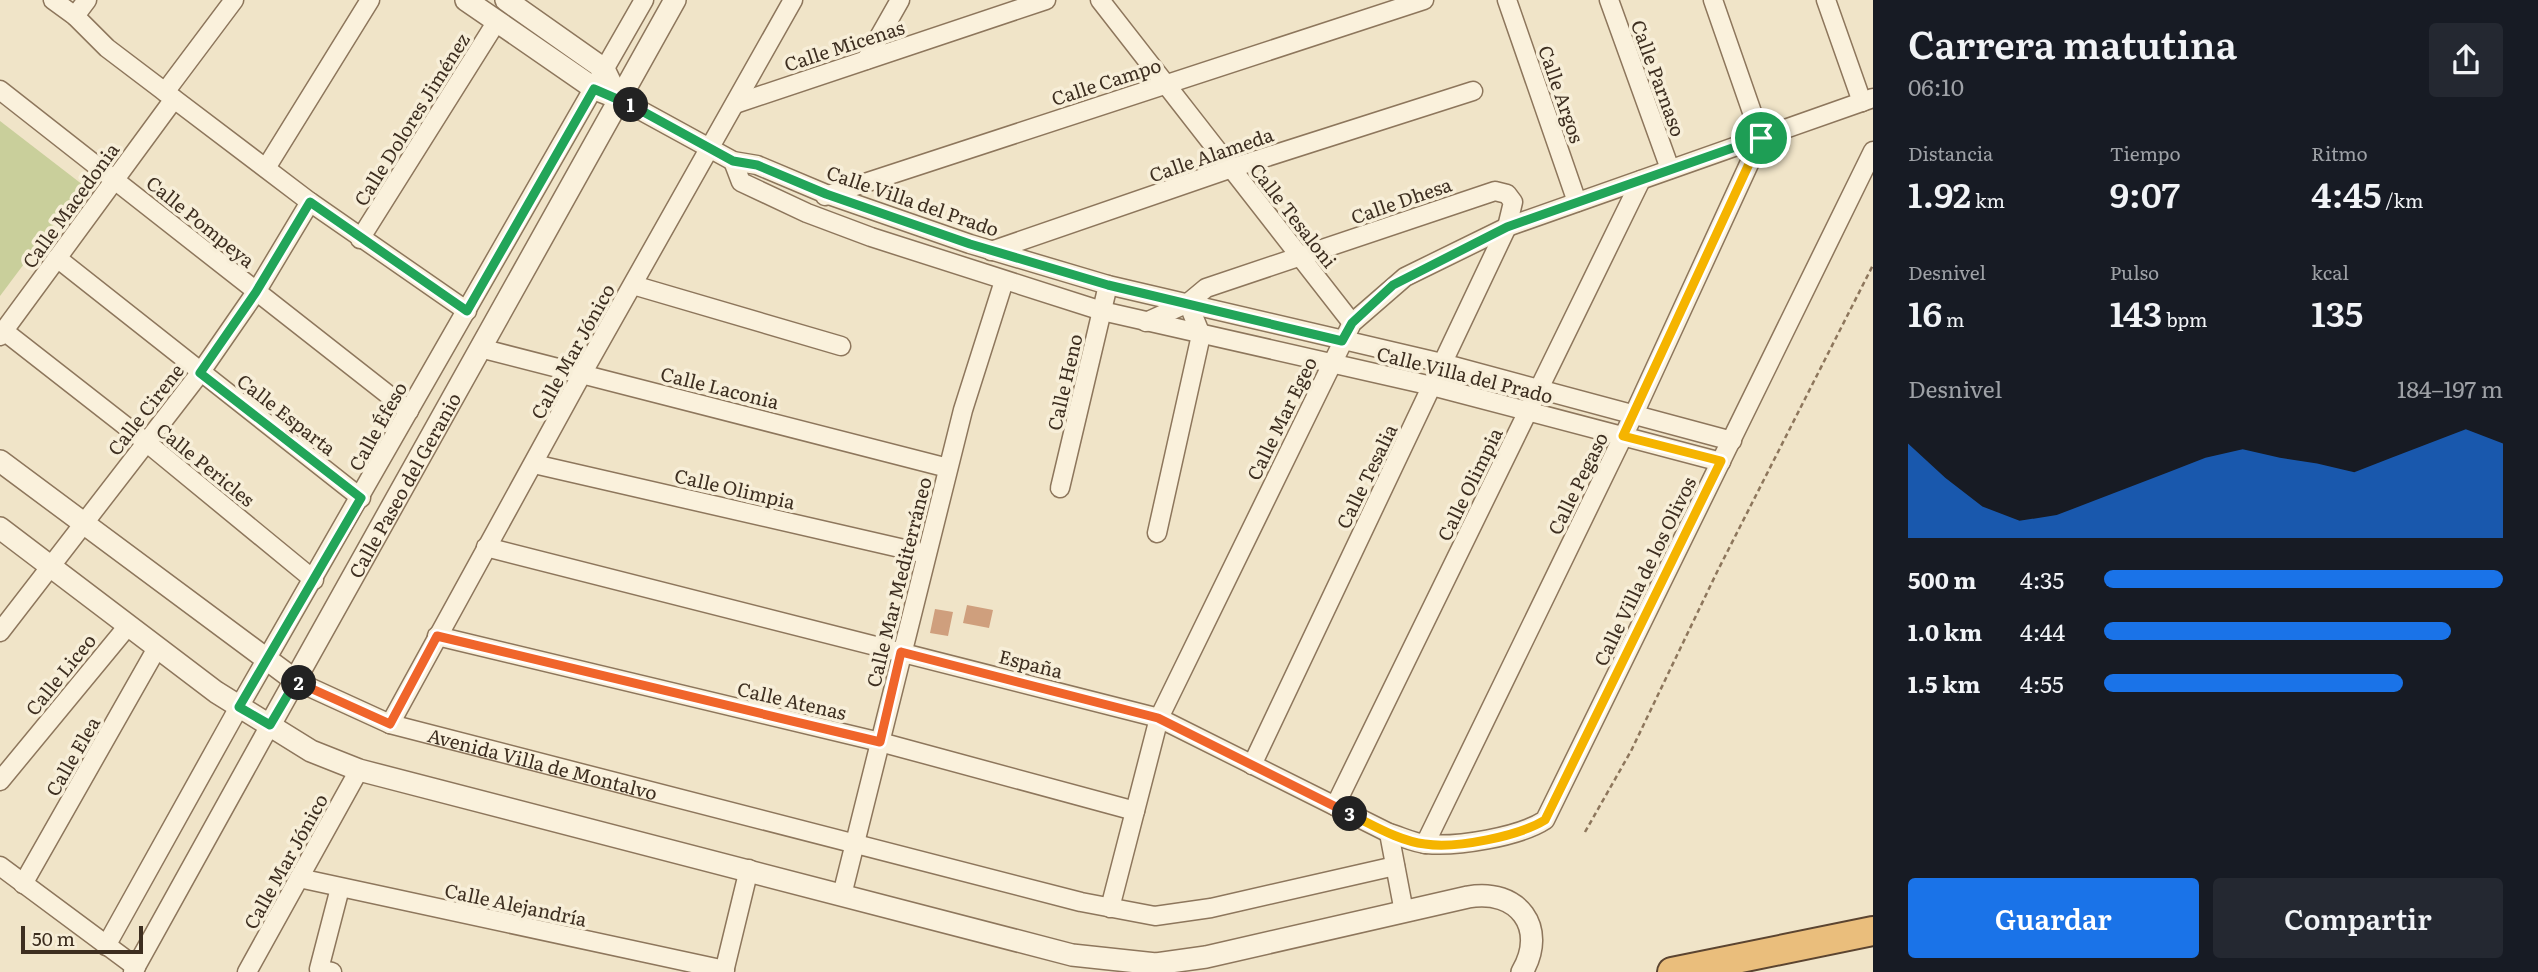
<!DOCTYPE html>
<html lang="es">
<meta charset="utf-8">
<style>
body{margin:0;font-family:Literata,serif;background:#242831;color:#f1f3f6;height:100vh;display:flex;flex-direction:column;font-size:26px;white-space:nowrap}
*{box-sizing:border-box;margin:0}
p{font-size:23px;color:#9ea1a6}
.icon{flex:none;width:38px;height:38px;fill:none;stroke:currentColor;stroke-width:2;stroke-linecap:round;stroke-linejoin:round}
.map{position:relative;flex:1;overflow:hidden}
.panel{display:flex;flex-direction:column;background:#171b24;width:665px}
.panel>*{flex:none}
.scale{position:absolute;left:21px;bottom:18px;width:122px;box-sizing:border-box;padding-left:7px;border:4px solid #3d2e20;border-top:0;font-size:19px;line-height:24px;white-space:nowrap;color:#3d2e20;-webkit-text-stroke:5px #f7eed8;paint-order:stroke}
.pin{position:absolute;display:grid;place-items:center;width:60px;height:60px;color:#fff;margin:-30px;border:4px solid #fff;border-radius:50%;box-shadow:0 2px 7px #0007}
.km{position:absolute;width:35px;height:35px;margin:-18px;border-radius:50%;background:#222;color:#fff;font-size:19px;line-height:35px;text-align:center}
.round{display:grid;place-items:center;flex:none;width:74px;height:74px;border-radius:7px;background:#242831}
.head{display:flex;align-items:center;justify-content:space-between;height:119px;padding:0 35px}
h1{font-size:38px;font-weight:600;line-height:52px}
.figures{display:grid;grid-template-columns:repeat(3,1fr);gap:10px;height:119px;padding:7px 35px}
.figures div{display:grid;align-content:center}
.figures b{font-size:35px;font-weight:600}
.figures small{font-size:19px;font-weight:400}
.figures p{font-size:19px}
.chart{height:196px;padding:14px 35px}
.chart p{display:flex;justify-content:space-between}
.chart svg{width:100%;height:126px;margin-top:7px;fill:#1a73e8;opacity:.7}
.action{display:flex;gap:14px;margin-top:auto;padding:14px 35px}
.action a{flex:1;height:80px;border-radius:7px;background:#1a73e8;color:#fff;font-size:28px;font-weight:600;line-height:80px;text-align:center}
.action a+a{background:#242831;color:#f1f3f6}
ul{padding:0 35px;list-style:none;font-size:23px}
li{display:grid;grid-template-columns:112px 84px 1fr;align-items:center;height:52px}
li i{height:18px;border-radius:9px;background:#1a73e8}
main{display:flex;flex:1;min-height:0}
.map>svg:first-child{display:block}
</style>
<main>
<div class="map">
<svg width="1873" height="972" viewBox="0 0 1873 972">
<rect width="100%" height="100%" fill="#f0e4c8"/>
<path fill="#c9cf9b" d="M 0,121 L 83,185 L 0,296 Z"/>
<path fill="#cf9f7d" d="M 967,605 L 993,610 L 989,628 L 963,623 Z
M 935,609 L 953,612 L 948,636 L 930,633 Z"/>
<g fill="none" stroke-linecap="round" stroke-linejoin="round">
<g stroke="#8d765c" stroke-width="21">
<g id="minor">
<path d="M 53,0 L 75,16 L 107,48 L 310,202 L 467,311"/>
<path d="M 1100,0 L 1352,323"/>
<path d="M 1507,0 L 1577,202"/>
<path d="M 1609,0 L 1670,169"/>
<path d="M 1826,0 L 1862,102"/>
<path d="M 75,16 L 87,0"/>
<path d="M 866,60 L 900,0"/>
<path d="M 0,90 L 409,411"/>
<path d="M 165,92 L 234,0"/>
<path d="M 618,98 L 733,161 L 757,165 L 826,194 L 970,244 L 1108,285 L 1442,363 L 1732,441"/>
<path d="M 735,104 L 1046,0"/>
<path d="M 733,161 L 741,182 L 807,213 L 871,237 L 1102,311 L 1432,386 L 1721,462"/>
<path d="M 266,168 L 370,0"/>
<path d="M 825,196 L 1424,0"/>
<path d="M 360,239 L 497,21"/>
<path d="M 991,251 L 1232,168 L 1473,91"/>
<path d="M 57,258 L 361,498"/>
<path d="M 633,285 L 841,346"/>
<path d="M 1146,322 L 1188,303 L 1206,288 L 1495,191 L 1507,194 L 1513,202 L 1507,227 L 1252,765"/>
<path d="M 4,331 L 146,442 L 314,580"/>
<path d="M 0,336 L 174,99"/>
<path d="M 480,348 L 948,468"/>
<path d="M 534,464 L 926,554"/>
<path d="M 1060,488 L 1108,285"/>
<path d="M 1157,533 L 1201,335 L 1188,303"/>
<path d="M 486,547 L 1159,718 L 1389,833 C 1400,836 1414,843 1426,844 C 1457,847 1519,837 1545,820 L 1873,151"/>
<path d="M 0,632 L 200,373 L 256,292 L 310,202"/>
<path d="M 437,636 L 880,742 L 1135,811"/>
<path id="s1" d="M 296,681 L 390,724 L 1081,902 L 1155,916 L 1211,908 L 1395,866"/>
<path d="M 390,724 L 582,374 L 793,0"/>
<path d="M 0,781 L 127,627"/>
<path d="M 1335,806 L 1641,180"/>
<path d="M 1389,833 L 1404,912"/>
<path d="M 1425,844 L 1634,414 L 1761,138 L 1713,0"/>
<path d="M 0,866 L 136,967"/>
<path d="M 299,878 L 725,970"/>
<path d="M 23,884 L 157,648"/>
<path d="M 842,895 L 963,410 L 1004,281"/>
<path d="M 1110,908 L 1159,718 L 1352,323 L 1405,277 L 1507,227 L 1873,98"/>
<path d="M 106,946 L 239,707 L 644,0"/>
<path d="M 133,972 L 270,725"/>
<path d="M 247,972 L 359,770"/>
<path d="M 332,972 L 319,969 L 340,888"/>
<path d="M 724,972 L 749,869"/>
</g>
</g>
<g stroke="#8d765c" stroke-width="24">
<g id="tertiary">
<path d="M 466,0 L 595,89 L 618,98"/>
<path d="M 506,0 L 604,69 L 618,98"/>
<path d="M 0,461 L 296,681"/>
<path d="M 0,528 L 216,692 L 311,751 L 359,770 L 1072,955 L 1156,964 L 1206,957 L 1468,897 C 1518,888 1548,928 1522,972"/>
<path id="s2" d="M 270,725 L 675,0"/>
</g>
</g>
<g stroke="#5b4430" stroke-width="32">
<path id="trunk" d="M 1672,972 L 1873,931"/>
</g>
<path stroke="#8d765c" stroke-width="2.5" stroke-dasharray="5 3.5" stroke-linecap="butt" d="M 1585,832 L 1631,751 L 1717,572 L 1873,265"/>
<use href="#minor" stroke="#faf1dc" stroke-width="18"/>
<use href="#tertiary" stroke="#faf1dc" stroke-width="21"/>
<use href="#trunk" stroke="#eabe7c" stroke-width="28"/>
</g>
<g fill="none" stroke-linecap="round" stroke-linejoin="round">
<g stroke="#fff" stroke-width="14">
<path id="split-1" d="M 631,105 L 733,161 L 757,165 L 826,194 L 970,244 L 1108,285 L 1342,341 L 1352,323 L 1393,285 L 1507,227 L 1761,138"/>
</g>
<g stroke="#fff" stroke-width="14">
<path id="split-2" d="M 299,683 L 296,681 L 270,725 L 239,707 L 361,498 L 200,373 L 256,292 L 310,202 L 467,311 L 594,89 L 631,105"/>
</g>
<g stroke="#fff" stroke-width="14">
<path id="split-3" d="M 299,683 L 390,724 L 437,636 L 880,742 L 901,652 L 1158,718 L 1350,814"/>
</g>
<g stroke="#fff" stroke-width="14">
<path id="split-4" d="M 1350,814 C 1373,825 1399,841 1425,844 C 1456,849 1519,836 1545,820 L 1721,461 L 1623,436 L 1761,138"/>
</g>
<use href="#split-1" stroke="#22a559" stroke-width="9"/>
<use href="#split-2" stroke="#22a559" stroke-width="9"/>
<use href="#split-3" stroke="#f0652b" stroke-width="9"/>
<use href="#split-4" stroke="#f5b400" stroke-width="9"/>
</g>
<g text-anchor="middle" dominant-baseline="central" stroke-width="7" stroke-linejoin="round" paint-order="stroke">
<g font-size="19" fill="#3d2e20" stroke="#f7eed8">
<text transform="translate(844 45) rotate(-18)">Calle Micenas</text>
<text transform="translate(1659 78) rotate(70)">Calle Parnaso</text>
<text transform="translate(1106 81) rotate(-18)">Calle Campo</text>
<text transform="translate(1562 94) rotate(71)">Calle Argos</text>
<text transform="translate(411 119) rotate(-58)">Calle Dolores Jiménez</text>
<text transform="translate(1211 154) rotate(-19)">Calle Alameda</text>
<text transform="translate(913 200) rotate(19)">Calle Villa del Prado</text>
<text transform="translate(1401 200) rotate(-19)">Calle Dhesa</text>
<text transform="translate(70 205) rotate(-54)">Calle Macedonia</text>
<text transform="translate(1294 215) rotate(52)">Calle Tesaloni</text>
<text transform="translate(201 221) rotate(39)">Calle Pompeya</text>
<text transform="translate(572 351) rotate(-61)">Calle Mar Jónico</text>
<text transform="translate(1465 374) rotate(14)">Calle Villa del Prado</text>
<text transform="translate(1064 382) rotate(-77)">Calle Heno</text>
<text transform="translate(720 387) rotate(14)">Calle Laconia</text>
<text transform="translate(145 409) rotate(-52)">Calle Cirene</text>
<text transform="translate(287 414) rotate(38)">Calle Esparta</text>
<text transform="translate(1281 418) rotate(-64)">Calle Mar Egeo</text>
<text transform="translate(377 426) rotate(-61)">Calle Éfeso</text>
<text transform="translate(206 464) rotate(39)">Calle Pericles</text>
<text transform="translate(1366 476) rotate(-64)">Calle Tesalia</text>
<text transform="translate(1577 483) rotate(-64)">Calle Pegaso</text>
<text transform="translate(1469 484) rotate(-64)">Calle Olimpia</text>
<text stroke="none"><textPath href="#s2" startOffset="275">Calle Paseo del Geranio</textPath></text>
<text transform="translate(735 488) rotate(13)">Calle Olimpia</text>
<text transform="translate(1644 571) rotate(-64)">Calle Villa de los Olivos</text>
<text transform="translate(898 582) rotate(-76)">Calle Mar Mediterráneo</text>
<text transform="translate(1031 663) rotate(14)">España</text>
<text transform="translate(60 674) rotate(-51)">Calle Liceo</text>
<text transform="translate(792 700) rotate(13)">Calle Atenas</text>
<text transform="translate(72 756) rotate(-60)">Calle Elea</text>
<text stroke="none"><textPath href="#s1" startOffset="261">Avenida Villa de Montalvo</textPath></text>
<text transform="translate(285 861) rotate(-61)">Calle Mar Jónico</text>
<text transform="translate(516 904) rotate(12)">Calle Alejandría</text>
</g>
</g>
</svg>
<div class="scale">50 m</div>
<div class="pin" style="left:1761px;top:138px;background:#1e9e55"><svg class="icon" aria-label="arrive" viewBox="0 0 24 24"><path d="M6 21V4h12l-3 4 3 4H6"/></svg></div>
<b class="km" style="left:631px;top:105px">1</b>
<b class="km" style="left:299px;top:683px">2</b>
<b class="km" style="left:1350px;top:814px">3</b>
</div>
<section class="panel">
<div class="head"><div><h1>Carrera matutina</h1><p>06:10</p></div><a class="round"><svg class="icon" aria-label="share" viewBox="0 0 24 24"><path d="M12 15V3M7 8l5-5 5 5M5 13v7h14v-7"/></svg></a></div>
<div class="figures">
<div><p>Distancia</p><b>1.92<small> km</small></b></div>
<div><p>Tiempo</p><b>9:07</b></div>
<div><p>Ritmo</p><b>4:45<small> /km</small></b></div>
</div>
<div class="figures">
<div><p>Desnivel</p><b>16<small> m</small></b></div>
<div><p>Pulso</p><b>143<small> bpm</small></b></div>
<div><p>kcal</p><b>135</b></div>
</div>
<div class="chart"><p><span>Desnivel</span>184–197 m</p>
<svg viewBox="0 0 160 44" preserveAspectRatio="none"><path d="M0 44V11L10 23L20 33L30 38L40 36L50 31L60 26L70 21L80 16L90 13L100 16L110 18L120 21L130 16L140 11L150 6L160 11V44z"/></svg>
</div>
<ul>
<li><b>500 m</b>4:35<i style="width:100%"></i></li>
<li><b>1.0 km</b>4:44<i style="width:87%"></i></li>
<li><b>1.5 km</b>4:55<i style="width:75%"></i></li>
</ul>
<div class="action"><a>Guardar</a><a>Compartir</a></div>
</section>
</main>
